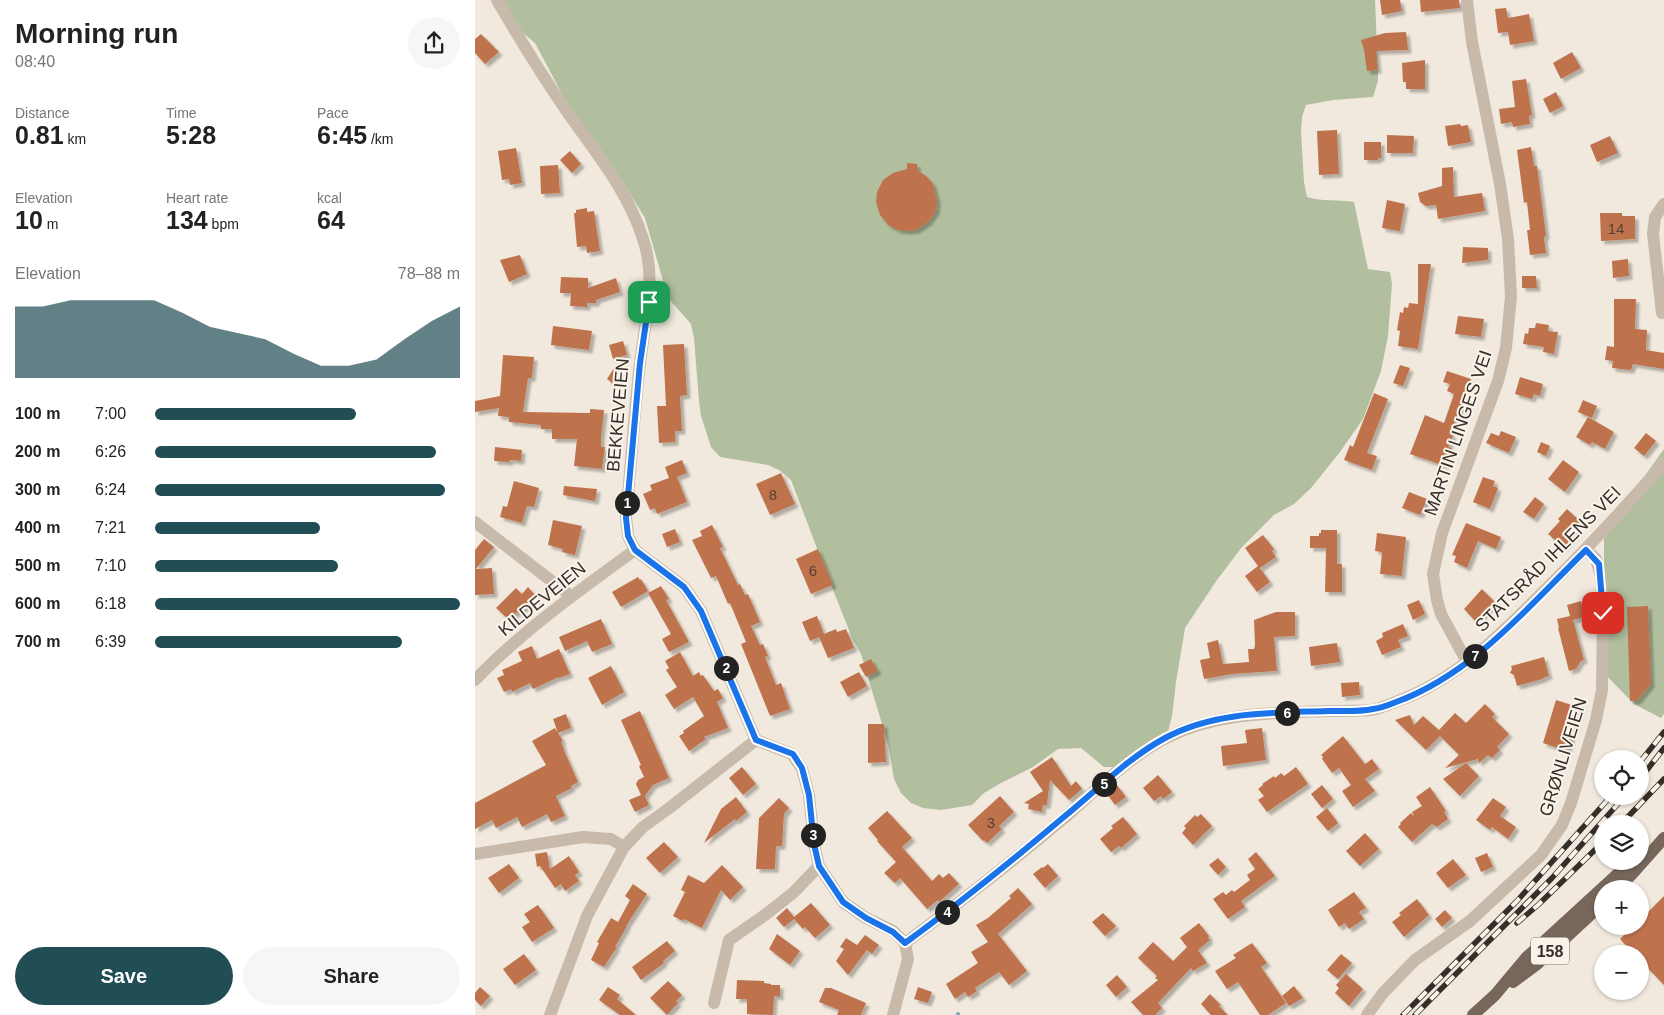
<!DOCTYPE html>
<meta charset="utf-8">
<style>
body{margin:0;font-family:Helvetica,sans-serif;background:#f6f6f6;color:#222;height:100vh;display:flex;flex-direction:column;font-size:19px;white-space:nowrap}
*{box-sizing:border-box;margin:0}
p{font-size:16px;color:#767676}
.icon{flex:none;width:28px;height:28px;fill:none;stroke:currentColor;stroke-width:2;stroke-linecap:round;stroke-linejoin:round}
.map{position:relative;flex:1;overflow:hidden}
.side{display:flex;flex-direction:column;background:#fff;width:475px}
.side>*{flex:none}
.buttons{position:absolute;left:1119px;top:750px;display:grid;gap:10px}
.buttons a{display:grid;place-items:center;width:55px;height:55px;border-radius:50%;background:#fff;box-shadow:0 1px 4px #0004;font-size:25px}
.pin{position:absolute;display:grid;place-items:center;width:42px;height:42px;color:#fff;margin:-21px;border-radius:10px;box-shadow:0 2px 8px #0006}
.km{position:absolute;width:25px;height:25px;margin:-12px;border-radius:50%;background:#222;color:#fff;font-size:14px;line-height:25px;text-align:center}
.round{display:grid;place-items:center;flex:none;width:52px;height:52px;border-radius:26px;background:#f6f6f6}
.head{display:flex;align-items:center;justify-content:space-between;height:85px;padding:0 15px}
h1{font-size:28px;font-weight:600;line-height:38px}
.stats{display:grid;grid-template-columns:repeat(3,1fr);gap:8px;height:85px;padding:5px 15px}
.stats div{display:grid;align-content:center}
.stats b{font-size:25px;font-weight:600}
.stats small{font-size:14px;font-weight:400}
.stats p{font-size:14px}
.chart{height:140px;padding:10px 15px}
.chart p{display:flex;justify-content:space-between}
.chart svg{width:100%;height:90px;margin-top:5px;fill:#214d55;opacity:.7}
.cta{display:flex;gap:10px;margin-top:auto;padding:10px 15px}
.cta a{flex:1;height:58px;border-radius:30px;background:#214d55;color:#fff;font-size:20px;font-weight:600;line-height:58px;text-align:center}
.cta a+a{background:#f6f6f6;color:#222}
ul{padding:0 15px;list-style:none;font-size:16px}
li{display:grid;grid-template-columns:80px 60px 1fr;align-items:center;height:38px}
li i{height:12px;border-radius:6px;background:#214d55}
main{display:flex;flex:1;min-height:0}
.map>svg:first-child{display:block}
</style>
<main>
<section class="side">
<div class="head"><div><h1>Morning run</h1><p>08:40</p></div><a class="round"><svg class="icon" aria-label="share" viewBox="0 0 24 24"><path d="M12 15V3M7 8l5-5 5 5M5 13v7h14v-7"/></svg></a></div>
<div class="stats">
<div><p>Distance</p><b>0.81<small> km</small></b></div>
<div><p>Time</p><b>5:28</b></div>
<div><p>Pace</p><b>6:45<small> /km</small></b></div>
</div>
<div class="stats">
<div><p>Elevation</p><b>10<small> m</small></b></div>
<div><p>Heart rate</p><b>134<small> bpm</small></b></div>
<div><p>kcal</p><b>64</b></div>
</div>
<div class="chart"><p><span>Elevation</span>78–88 m</p>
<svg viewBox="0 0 160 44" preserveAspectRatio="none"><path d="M0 44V9L10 9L20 6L30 6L40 6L50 6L60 12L70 19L80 22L90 25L100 32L110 38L120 38L130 35L140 25L150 16L160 9V44z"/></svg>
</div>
<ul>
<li><b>100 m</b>7:00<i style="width:66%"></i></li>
<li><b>200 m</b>6:26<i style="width:92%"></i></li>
<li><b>300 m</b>6:24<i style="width:95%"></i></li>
<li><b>400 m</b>7:21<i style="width:54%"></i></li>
<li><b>500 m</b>7:10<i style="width:60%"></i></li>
<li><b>600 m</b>6:18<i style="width:100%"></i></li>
<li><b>700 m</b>6:39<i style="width:81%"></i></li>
</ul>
<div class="cta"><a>Save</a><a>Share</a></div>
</section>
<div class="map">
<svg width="1189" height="1015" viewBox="0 0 1189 1015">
<defs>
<filter id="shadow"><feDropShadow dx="3.5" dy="3.5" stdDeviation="1" flood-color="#0004"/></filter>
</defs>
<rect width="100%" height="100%" fill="#f1e9dd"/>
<path fill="#b1bf9e" d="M 26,0 L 900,0 L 903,69 L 903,81 L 898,97 L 858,100 L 831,105 L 827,117 L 826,132 L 829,182 L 832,197 C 847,202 864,199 879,202 L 893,269 L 915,272 L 917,284 L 913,336 L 906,371 L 888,419 L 865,452 L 836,488 L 819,504 L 799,515 L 767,547 L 742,580 L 710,628 L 701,682 L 697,716 L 693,732 L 641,767 L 629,767 L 606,748 L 583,749 L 558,767 L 524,784 L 509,793 L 497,805 L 466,810 L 448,808 L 436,803 L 426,793 L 419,779 L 413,744 L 386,654 L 378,640 L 356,585 L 316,480 L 304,470 L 293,465 L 245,457 L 236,447 L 226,416 L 224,401 L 219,338 L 216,324 L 193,298 L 170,218 L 152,189 L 112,141 L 60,43 L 42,28 Z
M 1189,449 L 1189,714 L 1186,718 L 1159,704 L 1129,673 L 1129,539 L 1142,515 Z"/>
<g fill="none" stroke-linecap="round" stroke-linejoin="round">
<path stroke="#7ea6ac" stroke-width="4" d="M 483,1014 L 483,1015"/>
</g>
<path fill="#bf734e" filter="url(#shadow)" d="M 905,0 L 925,0 L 927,11 L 907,15 Z
M 945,0 L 984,0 L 985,8 L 946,12 Z
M 1031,8 L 1033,18 L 1054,14 L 1059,41 L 1035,45 L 1033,32 L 1023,33 L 1020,9 Z
M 931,32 L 933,50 L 901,51 L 903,70 L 892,71 L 889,50 L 886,40 L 910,33 Z
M 6,34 L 24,52 L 10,64 L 0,53 L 0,39 Z
M 1097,52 L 1106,68 L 1086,79 L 1078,63 Z
M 950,60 L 950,89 L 931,89 L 931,82 L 928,82 L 927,63 Z
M 1051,79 L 1057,115 L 1054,116 L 1055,124 L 1038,127 L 1037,122 L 1026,124 L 1024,109 L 1040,107 L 1037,81 Z
M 1081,92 L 1088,106 L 1075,113 L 1068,99 Z
M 985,124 L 986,126 L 993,125 L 996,142 L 973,146 L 970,126 Z
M 862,130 L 864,174 L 844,175 L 842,131 Z
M 912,135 L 939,136 L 938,153 L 912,153 Z
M 1135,136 L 1143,153 L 1122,162 L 1115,145 Z
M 889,142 L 906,142 L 906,158 L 903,158 L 903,160 L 889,160 Z
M 1056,147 L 1059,166 L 1062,166 L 1071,235 L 1069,238 L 1071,253 L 1055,255 L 1052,230 L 1055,230 L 1052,202 L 1049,203 L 1042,150 Z
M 41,148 L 47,183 L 35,185 L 34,179 L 27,180 L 23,151 Z
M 95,151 L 106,164 L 97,173 L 85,160 Z
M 432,163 L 442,164 L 442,170 L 451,176 L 458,184 L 462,200 L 461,211 L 453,222 L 441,230 L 432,231 L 423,230 L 413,225 L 405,215 L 401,202 L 402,192 L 408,180 L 418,173 L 432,169 Z
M 83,165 L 85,193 L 66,194 L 65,166 Z
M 978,167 L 979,197 L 1007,193 L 1010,211 L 963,219 L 961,205 L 951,206 L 945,202 L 943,193 L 967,186 L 967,168 Z
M 912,200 L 930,204 L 925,231 L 907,228 Z
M 112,208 L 112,212 L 119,211 L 125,251 L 112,253 L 111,246 L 102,247 L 99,213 L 101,213 L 101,210 Z
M 1125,213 L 1147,213 L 1147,216 L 1160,216 L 1160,239 L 1126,241 Z
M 988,247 L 1013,248 L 1013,260 L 987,263 Z
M 45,255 L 52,274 L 34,282 L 25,260 Z
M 1153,259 L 1154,276 L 1138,278 L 1137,261 Z
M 943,264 L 956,264 L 943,349 L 923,346 L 925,331 L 922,330 L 925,312 L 928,313 L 929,307 L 933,308 L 934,303 L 943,304 Z
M 1047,276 L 1061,276 L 1062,288 L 1047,288 Z
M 86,277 L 113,278 L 113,288 L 141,278 L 145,292 L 121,300 L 121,303 L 112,303 L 112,307 L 95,306 L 96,293 L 85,293 Z
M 1139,299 L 1161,299 L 1160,329 L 1172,330 L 1171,350 L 1189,353 L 1189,369 L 1158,364 L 1156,370 L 1137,368 L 1138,361 L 1130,360 L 1132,346 L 1139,347 Z
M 983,316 L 1009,319 L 1006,337 L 980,334 Z
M 1061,323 L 1074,325 L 1073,331 L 1083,332 L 1079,354 L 1068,352 L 1069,347 L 1048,344 L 1050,333 L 1053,334 L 1054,328 L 1060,328 Z
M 78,326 L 117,331 L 114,350 L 76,345 Z
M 148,341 L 152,355 L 138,359 L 134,345 Z
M 209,344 L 212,395 L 205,396 L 207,431 L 200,431 L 200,442 L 184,443 L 182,406 L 191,406 L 188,345 Z
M 28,355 L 59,357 L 57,378 L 53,378 L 48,412 L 115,413 L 115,409 L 129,410 L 126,438 L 126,447 L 130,447 L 127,469 L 99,466 L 102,439 L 77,439 L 77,429 L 66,429 L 66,425 L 34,422 L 34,417 L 23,416 L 24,408 L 0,412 L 0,401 L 25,396 Z
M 925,365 L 935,368 L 928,386 L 918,383 Z
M 139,368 L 149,375 L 141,386 L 132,379 Z
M 972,371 L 996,379 L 990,398 L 995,400 L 991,413 L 984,410 L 975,434 L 978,436 L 973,447 L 977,448 L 970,466 L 935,454 L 950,415 L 969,423 L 979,394 L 972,391 L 975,384 L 968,382 Z
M 1045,377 L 1068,384 L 1065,396 L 1059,394 L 1057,399 L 1040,394 Z
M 899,393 L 913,399 L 892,453 L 902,456 L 897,470 L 869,460 L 875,445 L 878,447 Z
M 1108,400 L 1122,406 L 1117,418 L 1103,412 Z
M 1113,417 L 1139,432 L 1130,449 L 1117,442 L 1115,445 L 1101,437 Z
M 1026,431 L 1041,437 L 1034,453 L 1011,443 L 1016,433 L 1024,436 Z
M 1171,433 L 1181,441 L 1169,456 L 1159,448 Z
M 1066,442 L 1075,446 L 1071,456 L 1062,452 Z
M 20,447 L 47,450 L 46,461 L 35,460 L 34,462 L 19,461 Z
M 207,460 L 212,473 L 202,477 L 212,502 L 182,514 L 180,508 L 175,510 L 168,494 L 177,490 L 175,485 L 194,478 L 190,467 Z
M 1088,460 L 1104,472 L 1090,492 L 1073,479 Z
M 306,473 L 320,504 L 295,515 L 281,484 Z
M 1008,477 L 1020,481 L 1018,486 L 1023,488 L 1015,509 L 998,502 Z
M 39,481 L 64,488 L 59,507 L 52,506 L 47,523 L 25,517 L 28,506 L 32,507 Z
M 89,486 L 122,489 L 120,501 L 88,495 Z
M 934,492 L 952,499 L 945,515 L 927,508 Z
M 1060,497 L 1069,504 L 1059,519 L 1048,512 Z
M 1092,509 L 1106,522 L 1100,529 L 1103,531 L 1088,548 L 1080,543 L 1080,540 L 1073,534 L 1085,521 L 1083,519 Z
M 78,520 L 107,526 L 100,555 L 87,552 L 88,549 L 73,545 Z
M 991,523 L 1026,537 L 1021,549 L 1003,541 L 992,568 L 979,562 L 981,556 L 977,555 Z
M 237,525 L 248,547 L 245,548 L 263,585 L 265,584 L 270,595 L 273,594 L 285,622 L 276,626 L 285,645 L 288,644 L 293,656 L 290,657 L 301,685 L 306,683 L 315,709 L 295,716 L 266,644 L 271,642 L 255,603 L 253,604 L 241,576 L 236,578 L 217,540 L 227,536 L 225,531 Z
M 200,529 L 205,542 L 192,547 L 187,534 Z
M 846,530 L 862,530 L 862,564 L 867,564 L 867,592 L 850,592 L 851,548 L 835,548 L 835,536 L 844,536 L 844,533 L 846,533 Z
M 902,533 L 931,537 L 927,576 L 905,574 L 907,552 L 900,551 Z
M 788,535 L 799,549 L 797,551 L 801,557 L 785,568 L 795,582 L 782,592 L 770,576 L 783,566 L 770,548 Z
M 9,539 L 19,547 L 1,569 L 17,568 L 19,594 L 0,595 L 0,550 Z
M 343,549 L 358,585 L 336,594 L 321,559 Z
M 163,577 L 165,580 L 166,579 L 173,591 L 146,607 L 137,592 Z
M 186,586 L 194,599 L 191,600 L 214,642 L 194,652 L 187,639 L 196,634 L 173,593 Z
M 53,587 L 61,596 L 44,613 L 42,612 L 34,620 L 21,608 L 41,588 L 47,594 Z
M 1007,589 L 1021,603 L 1001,622 L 989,609 Z
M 944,600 L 950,614 L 938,620 L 932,605 Z
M 1106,601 L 1110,617 L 1098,620 L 1109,660 L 1106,661 L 1101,669 L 1094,671 L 1083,628 L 1084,628 L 1082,619 L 1095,616 L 1092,605 Z
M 1173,606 L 1176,684 L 1162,701 L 1155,701 L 1152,607 Z
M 801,612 L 820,612 L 820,636 L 799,637 L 802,671 L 757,674 L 729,679 L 725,660 L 735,658 L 732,643 L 743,640 L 748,664 L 774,662 L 773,649 L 779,649 L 780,645 L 779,620 Z
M 342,616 L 349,634 L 361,629 L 362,632 L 371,629 L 379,648 L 353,658 L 344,637 L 335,641 L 327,622 Z
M 126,619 L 137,644 L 117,652 L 112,641 L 90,651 L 84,637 Z
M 928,624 L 933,636 L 923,640 L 926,647 L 907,655 L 901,641 L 908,637 L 907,633 Z
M 862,643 L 865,662 L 836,666 L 834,647 Z
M 57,646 L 62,659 L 84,649 L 95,674 L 84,678 L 84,677 L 58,689 L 55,683 L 37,692 L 36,689 L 29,692 L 22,678 L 29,675 L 27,670 L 47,661 L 43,652 Z
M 205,652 L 218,676 L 224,672 L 226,676 L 228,675 L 239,691 L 243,689 L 248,698 L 242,702 L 253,728 L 229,737 L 231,739 L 214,751 L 204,736 L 209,733 L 208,731 L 229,716 L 218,697 L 199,709 L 190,695 L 202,687 L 191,670 L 194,668 L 190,661 Z
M 1069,657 L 1074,676 L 1068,678 L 1068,679 L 1042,686 L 1039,675 L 1035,673 L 1037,669 L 1036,666 Z
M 396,659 L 403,671 L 391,677 L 384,665 Z
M 136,666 L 149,692 L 127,705 L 113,678 Z
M 384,672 L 392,686 L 373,697 L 365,682 Z
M 884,682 L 885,695 L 867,697 L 866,683 Z
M 1081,700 L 1106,708 L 1092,751 L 1068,743 Z
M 1010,704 L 1020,714 L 1017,717 L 1034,734 L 1022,747 L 1025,750 L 1017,758 L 1013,755 L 1004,763 L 1003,759 L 970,768 L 984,755 L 965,736 L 951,750 L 920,720 L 935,715 L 939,725 L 948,716 L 964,730 L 980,713 L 991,723 Z
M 165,711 L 194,778 L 178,785 L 170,796 L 174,805 L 160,812 L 154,800 L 166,795 L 161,784 L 163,780 L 169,777 L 164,766 L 166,765 L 146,720 Z
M 91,714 L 96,728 L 83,733 L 78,719 Z
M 393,724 L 409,724 L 411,762 L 393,763 Z
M 80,728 L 88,741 L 86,742 L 89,748 L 88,748 L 103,782 L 96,786 L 97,788 L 81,796 L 90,816 L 76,822 L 72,814 L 47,827 L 42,817 L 21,828 L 17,820 L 0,829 L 0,803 L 71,765 L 57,741 Z
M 787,728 L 791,760 L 748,766 L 746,746 L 772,743 L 770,730 Z
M 868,736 L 890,764 L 897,759 L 904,769 L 890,779 L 900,791 L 878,807 L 867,791 L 876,785 L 864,768 L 857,773 L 847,759 L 848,757 L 846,755 Z
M 577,757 L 596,786 L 601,781 L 607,789 L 594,800 L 575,780 L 572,805 L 568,805 L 567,812 L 553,809 L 554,804 L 549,803 L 568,791 L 555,772 Z
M 991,763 L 1004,776 L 985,796 L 968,779 Z
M 267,767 L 281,784 L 268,795 L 254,778 Z
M 821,767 L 833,784 L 792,812 L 783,800 L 789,796 L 783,789 L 788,785 L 787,784 L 799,776 L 800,778 L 806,773 L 809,776 Z
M 683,775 L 697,792 L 688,799 L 686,796 L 679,801 L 668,788 Z
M 642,785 L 651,797 L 640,805 L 632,794 Z
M 847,785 L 858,799 L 847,808 L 836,794 Z
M 955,787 L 971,811 L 969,812 L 973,819 L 962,827 L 957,824 L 937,842 L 923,827 L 926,824 L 925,823 L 936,813 L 939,816 L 937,812 L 947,806 L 941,797 Z
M 525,796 L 539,812 L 524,826 L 527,829 L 512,843 L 509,840 L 508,841 L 493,825 Z
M 261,797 L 272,812 L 261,821 L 260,819 L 229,843 L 246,809 Z
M 304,798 L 314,808 L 309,814 L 307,846 L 301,846 L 300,869 L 281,869 L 284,818 Z
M 1018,798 L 1031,807 L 1025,816 L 1041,827 L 1033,839 L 1017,827 L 1015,830 L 1001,820 Z
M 852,808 L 863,823 L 853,831 L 841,817 Z
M 412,811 L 437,838 L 427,847 L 457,881 L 464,874 L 468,878 L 474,873 L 484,884 L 464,902 L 463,900 L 452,909 L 425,878 L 420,883 L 409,873 L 421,862 L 402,841 L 403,840 L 393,828 Z
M 726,814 L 737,826 L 718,845 L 707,833 L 711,828 L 709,826 L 720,815 L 722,817 Z
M 648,817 L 662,834 L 646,848 L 644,846 L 636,852 L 625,839 L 638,828 L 636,826 Z
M 890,833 L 904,849 L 885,866 L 871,851 Z
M 189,842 L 203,857 L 185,873 L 171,858 Z
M 72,852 L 75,869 L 94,856 L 104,872 L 100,875 L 104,881 L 90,891 L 86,884 L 80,888 L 65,866 L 62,867 L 60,854 Z
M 781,852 L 800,876 L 766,901 L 770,907 L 753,919 L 738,899 L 748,892 L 751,895 L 757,890 L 759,892 L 775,880 L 772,875 L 780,869 L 773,859 Z
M 1012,853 L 1018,867 L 1006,872 L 1000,858 Z
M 743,858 L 751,867 L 743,875 L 734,865 Z
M 978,859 L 991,875 L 973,888 L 961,873 Z
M 34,864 L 44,878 L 24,893 L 13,878 Z
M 573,864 L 583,876 L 570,888 L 558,874 L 567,867 L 568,868 Z
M 247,865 L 268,887 L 255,900 L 246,890 L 227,928 L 209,919 L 208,921 L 198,916 L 210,892 L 206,890 L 213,875 L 229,883 Z
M 158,884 L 172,894 L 151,926 L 152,926 L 140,947 L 142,947 L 129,967 L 116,960 L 124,943 L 122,942 L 136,918 L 143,922 L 155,900 L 150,896 Z
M 543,888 L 557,904 L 523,934 L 552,971 L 534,985 L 524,972 L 500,988 L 502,991 L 493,997 L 490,992 L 480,999 L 471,984 L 503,963 L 496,952 L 513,942 L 501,925 L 513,918 L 536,898 L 534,896 Z
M 879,892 L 891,908 L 884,912 L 889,919 L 874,929 L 870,923 L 864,927 L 853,910 Z
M 1189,896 L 1189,985 L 1165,960 L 1165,954 L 1159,954 L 1145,939 L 1158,926 L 1165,926 L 1165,920 Z
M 942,899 L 954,915 L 929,937 L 917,922 L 926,915 L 924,913 Z
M 336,903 L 355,925 L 340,938 L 330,927 L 328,929 L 319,919 L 309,927 L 301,918 L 312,908 L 319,917 Z
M 63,905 L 79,928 L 57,942 L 47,927 L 55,922 L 49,914 Z
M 970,910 L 977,918 L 967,927 L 960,919 Z
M 628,913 L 641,926 L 630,936 L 617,922 Z
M 724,923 L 734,936 L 733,938 L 735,940 L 723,950 L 732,963 L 718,971 L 716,968 L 683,1003 L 687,1008 L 680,1015 L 668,1015 L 656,1002 L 683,980 L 680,978 L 682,976 L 663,958 L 678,942 L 698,961 L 712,947 L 705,938 L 706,937 Z
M 302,934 L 325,951 L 315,965 L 294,949 Z
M 390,935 L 404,945 L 397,954 L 392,950 L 373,975 L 361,961 L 369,949 L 365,947 L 371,938 L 382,945 Z
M 192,941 L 200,951 L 188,961 L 189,963 L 166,980 L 157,967 Z
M 777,943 L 792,963 L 786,967 L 811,1003 L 793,1015 L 785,1015 L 763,982 L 752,989 L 740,971 L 761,958 L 758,955 Z
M 49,954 L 61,970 L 40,985 L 28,969 Z
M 866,954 L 877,963 L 863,979 L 852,970 Z
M 871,974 L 888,989 L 874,1006 L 860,993 L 864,988 L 861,985 Z
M 642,975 L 652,987 L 641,997 L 631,985 Z
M 262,980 L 289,981 L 289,983 L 296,984 L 296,985 L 305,985 L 305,997 L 299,996 L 298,1015 L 272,1014 L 272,999 L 261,999 Z
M 193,981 L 207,995 L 201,1001 L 203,1003 L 192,1015 L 175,998 Z
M 819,986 L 828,998 L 814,1006 L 807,996 Z
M 5,987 L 15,996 L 6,1006 L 0,1000 L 0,993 Z
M 133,987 L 145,995 L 142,999 L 161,1015 L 145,1015 L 124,1000 Z
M 443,987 L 457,992 L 453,1003 L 439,999 Z
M 350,988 L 356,988 L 391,1003 L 386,1015 L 362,1015 L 364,1010 L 344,1002 Z
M 735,994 L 746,1005 L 744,1006 L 753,1015 L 736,1015 L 726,1004 Z"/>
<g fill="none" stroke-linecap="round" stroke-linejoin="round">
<path stroke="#c8baaa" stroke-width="12" d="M 22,0 C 44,38 68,77 93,113 C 121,153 153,191 168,239 C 182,279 170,322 165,363 C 159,414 156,466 151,517 L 153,536 L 160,550 L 209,587 L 226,611 L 281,740 L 317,754 L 327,769 L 334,795 L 339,844 L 344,866 L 368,902 L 391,918 L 418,931 L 430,943
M 992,0 L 997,42 L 1025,184 L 1033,239 L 1036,296 L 1031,348 L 1023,381 L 967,533 L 958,574 L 962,600 L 966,614 L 992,662
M 1187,313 L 1178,234 L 1180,217 L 1189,204
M 0,522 L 96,596
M 0,680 C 47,631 105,590 160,550
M 0,854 L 108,837 L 136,839 L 149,847
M 430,943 C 484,903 537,862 588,819 C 619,792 654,757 691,738 C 742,712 799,713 855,711 C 869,711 883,711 897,710 C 906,708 915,704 923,701 C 980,680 1023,637 1064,596 C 1108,553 1149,509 1189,463
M 239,1003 L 254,940 L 290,915 L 318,893 L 344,866
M 75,1015 L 112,916 L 149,847 L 168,827 L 193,809 L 281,740
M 418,1015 L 433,959 L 430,943
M 892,1015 L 908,993 L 940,960 L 995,921 L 1066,855 L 1087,825 L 1096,803 L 1121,720 L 1127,690 L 1128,613 L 1126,576 L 1121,559 L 1111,550"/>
<path stroke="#77675b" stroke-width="12" d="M 1142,889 L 1157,874 L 1189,838
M 1038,982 L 1061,965 L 1128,903
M 998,1015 L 1020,995 L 1051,958 L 1157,861"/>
<g stroke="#362e29" stroke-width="5.5">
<path id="rail" d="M 1165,762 L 1189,732
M 1165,779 L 1189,748
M 1146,824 L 1189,779
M 1042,923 L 1063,905 L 1128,842
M 928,1015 L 1042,901 L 1136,796
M 940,1015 L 1077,878 L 1150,796"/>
</g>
<use href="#rail" stroke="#f9f3ea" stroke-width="4" stroke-dasharray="11" stroke-linecap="butt"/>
</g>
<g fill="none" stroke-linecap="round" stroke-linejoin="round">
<g stroke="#fff" stroke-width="10">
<path id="route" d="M 174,302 L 165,363 L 151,518 L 153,536 L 160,550 L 209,587 L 226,611 L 281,740 L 318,754 L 327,768 L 334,795 L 339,844 L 344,866 L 368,902 L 391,918 L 418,932 L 430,943 C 485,903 538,860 590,816 C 622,790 653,758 690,738 C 740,711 798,713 853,711 C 868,711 883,712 898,709 C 906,708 914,705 921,702 C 998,674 1054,606 1111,550 L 1124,564 L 1128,613"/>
</g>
<use href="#route" stroke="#1a73e8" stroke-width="6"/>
</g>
<g text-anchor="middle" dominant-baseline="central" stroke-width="4" stroke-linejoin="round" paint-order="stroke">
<g font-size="15" fill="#583f32">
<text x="1141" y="228">14</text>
<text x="298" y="494">8</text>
<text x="338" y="570">6</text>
<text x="516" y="822">3</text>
</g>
<rect fill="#f9f3ea" stroke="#706963" stroke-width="1" x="1056" y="937.5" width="38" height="27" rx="4"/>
<g font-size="16" font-weight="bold" fill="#362e29">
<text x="1075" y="951">158</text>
</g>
<g font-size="18" fill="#362e29" stroke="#f9f3ea">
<text transform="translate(143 415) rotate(-85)">BEKKEVEIEN</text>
<text transform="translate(983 433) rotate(-71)">MARTIN LINGES VEI</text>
<text transform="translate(1073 559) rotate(-45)">STATSRÅD IHLENS VEI</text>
<text transform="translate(67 599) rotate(-39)">KILDEVEIEN</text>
<text transform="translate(1088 757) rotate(-73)">GRØNLIVEIEN</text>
</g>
</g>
</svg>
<div class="buttons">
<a><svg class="icon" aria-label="locate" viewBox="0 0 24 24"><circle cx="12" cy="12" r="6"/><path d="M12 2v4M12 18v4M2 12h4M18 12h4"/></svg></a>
<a><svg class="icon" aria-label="layers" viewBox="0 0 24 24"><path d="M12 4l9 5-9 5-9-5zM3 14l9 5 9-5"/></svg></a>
<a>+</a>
<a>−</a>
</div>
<div class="pin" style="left:174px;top:302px;background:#1e9e55"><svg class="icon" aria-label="arrive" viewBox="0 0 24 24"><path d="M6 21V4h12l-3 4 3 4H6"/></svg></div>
<div class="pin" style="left:1128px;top:613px;background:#d93025"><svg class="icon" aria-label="check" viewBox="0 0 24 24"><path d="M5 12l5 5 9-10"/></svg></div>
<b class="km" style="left:152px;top:503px">1</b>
<b class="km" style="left:251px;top:668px">2</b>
<b class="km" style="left:338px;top:835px">3</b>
<b class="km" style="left:472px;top:912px">4</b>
<b class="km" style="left:629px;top:784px">5</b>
<b class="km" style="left:812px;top:713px">6</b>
<b class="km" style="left:1000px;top:656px">7</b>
</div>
</main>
